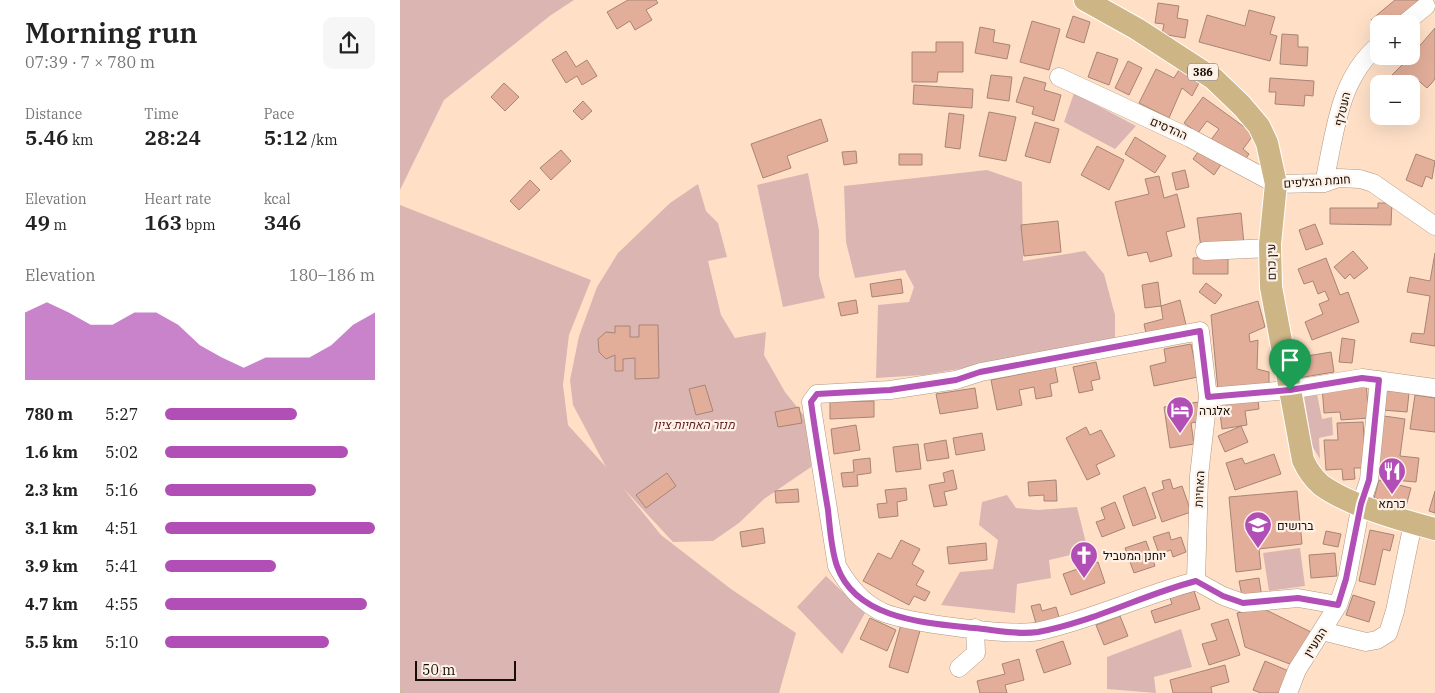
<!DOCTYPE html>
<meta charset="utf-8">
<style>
body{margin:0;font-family:"IBM Plex Serif",Heebo,serif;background:#f6f6f6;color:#222;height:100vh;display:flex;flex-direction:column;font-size:19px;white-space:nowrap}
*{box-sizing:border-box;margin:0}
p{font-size:16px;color:#767676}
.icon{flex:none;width:28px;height:28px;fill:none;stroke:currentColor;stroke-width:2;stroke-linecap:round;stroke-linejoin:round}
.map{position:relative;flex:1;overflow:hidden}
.drawer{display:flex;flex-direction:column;background:#fff;width:400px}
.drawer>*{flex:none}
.buttons{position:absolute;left:970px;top:15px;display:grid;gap:10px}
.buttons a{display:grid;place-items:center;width:50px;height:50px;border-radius:10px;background:#fff;box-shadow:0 5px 20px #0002;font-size:25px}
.scale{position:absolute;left:15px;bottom:12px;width:101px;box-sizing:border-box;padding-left:5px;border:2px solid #170e05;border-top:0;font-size:14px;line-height:18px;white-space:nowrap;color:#170e05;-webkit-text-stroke:4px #fef1e7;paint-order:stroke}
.pin{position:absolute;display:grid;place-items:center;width:42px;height:42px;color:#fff;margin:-51px -21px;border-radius:50% 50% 50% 0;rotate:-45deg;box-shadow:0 0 5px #0007}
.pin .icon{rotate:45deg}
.round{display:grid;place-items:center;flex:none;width:52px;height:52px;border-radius:10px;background:#f6f6f6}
.summary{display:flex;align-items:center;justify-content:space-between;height:85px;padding:0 25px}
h1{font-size:28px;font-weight:600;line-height:38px}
.stats{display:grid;grid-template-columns:repeat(3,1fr);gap:8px;height:85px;padding:5px 25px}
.stats div{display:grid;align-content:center}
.stats b{font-size:21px;font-weight:600}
.stats small{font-size:14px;font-weight:400}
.stats p{font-size:14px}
.chart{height:140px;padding:10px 25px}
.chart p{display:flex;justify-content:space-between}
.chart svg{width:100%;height:90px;margin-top:5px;fill:#b24fb6;opacity:.7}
ul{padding:0 25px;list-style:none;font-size:16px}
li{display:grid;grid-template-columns:80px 60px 1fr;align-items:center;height:38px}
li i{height:12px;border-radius:6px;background:#b24fb6}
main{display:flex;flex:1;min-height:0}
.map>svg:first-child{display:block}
</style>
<main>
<section class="drawer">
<div class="summary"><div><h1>Morning run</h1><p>07:39 · 7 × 780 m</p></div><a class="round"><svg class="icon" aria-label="share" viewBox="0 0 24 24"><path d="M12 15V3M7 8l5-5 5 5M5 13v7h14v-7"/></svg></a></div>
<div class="stats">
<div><p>Distance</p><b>5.46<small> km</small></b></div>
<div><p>Time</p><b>28:24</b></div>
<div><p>Pace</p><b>5:12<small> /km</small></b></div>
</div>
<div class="stats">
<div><p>Elevation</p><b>49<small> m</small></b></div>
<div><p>Heart rate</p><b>163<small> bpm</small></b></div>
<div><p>kcal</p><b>346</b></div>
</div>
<div class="chart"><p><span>Elevation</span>180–186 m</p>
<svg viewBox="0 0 160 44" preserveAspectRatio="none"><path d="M0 44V11L10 6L20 11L30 17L40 17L50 11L60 11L70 17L80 27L90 33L100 38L110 33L120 33L130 33L140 27L150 17L160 11V44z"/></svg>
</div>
<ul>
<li><b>780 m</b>5:27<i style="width:63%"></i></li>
<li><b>1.6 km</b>5:02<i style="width:87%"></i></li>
<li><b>2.3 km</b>5:16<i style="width:72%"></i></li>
<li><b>3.1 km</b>4:51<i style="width:100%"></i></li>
<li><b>3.9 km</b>5:41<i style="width:53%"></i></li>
<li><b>4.7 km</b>4:55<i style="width:96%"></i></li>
<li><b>5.5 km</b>5:10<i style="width:78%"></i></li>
</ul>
</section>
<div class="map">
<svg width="1035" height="693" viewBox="0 0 1035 693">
<rect width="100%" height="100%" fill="#ffe0c7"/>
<path fill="#dbb5b2" d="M 0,0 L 174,0 L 151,15 L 44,100 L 0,190 Z
M 674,93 L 736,126 L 715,149 L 664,122 Z
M 587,170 L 622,182 L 623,261 L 685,251 L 704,274 L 715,315 L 715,342 L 524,375 L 476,378 L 478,305 L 509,302 L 514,287 L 505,270 L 455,278 L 446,242 L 444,186 Z
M 408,173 L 419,230 L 419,276 L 425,298 L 383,307 L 357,185 Z
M 298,184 L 306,211 L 318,223 L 327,257 L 308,261 L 321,315 L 335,338 L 366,332 L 364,355 L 385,392 L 409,422 L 411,467 L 364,499 L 339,523 L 313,541 L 273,542 L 223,488 L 261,535 L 331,589 L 396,633 L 379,693 L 0,693 L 0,205 L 191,280 L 169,335 L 163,385 L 168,425 L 206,467 L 173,405 L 170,380 L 179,336 L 197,287 L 218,253 L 270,203 Z
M 903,389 L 916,389 L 922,419 L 932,417 L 933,435 L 919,438 L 920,459 L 912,446 Z
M 607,495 L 616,508 L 638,510 L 677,507 L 688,551 L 649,560 L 651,578 L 617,584 L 615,613 L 541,605 L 560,572 L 593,569 L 598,540 L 579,525 L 582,502 Z
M 900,548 L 905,586 L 869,591 L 863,553 Z
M 426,576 L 465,613 L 442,654 L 397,607 Z
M 781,629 L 792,667 L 754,677 L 756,693 L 707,689 L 707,657 Z"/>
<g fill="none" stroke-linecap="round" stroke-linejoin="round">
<path stroke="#c9c290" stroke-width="4" d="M 0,692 L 2,693"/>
</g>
<path fill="#e2ae99" stroke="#a78476" d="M 228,0 L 256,0 L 258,3 L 246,10 L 252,20 L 235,30 L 230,21 L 217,29 L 207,12 Z
M 995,0 L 1018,0 L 1020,2 L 994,24 L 979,24 L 979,30 L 971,20 Z
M 758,3 L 779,6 L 777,18 L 788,20 L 785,38 L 762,34 L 764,24 L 755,23 Z
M 849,10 L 875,17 L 870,34 L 877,36 L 870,61 L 799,42 L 807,15 L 845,26 Z
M 673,16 L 690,22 L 684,43 L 666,37 Z
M 632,21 L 660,29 L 649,70 L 620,62 Z
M 580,27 L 595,30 L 593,42 L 610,45 L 607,59 L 575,53 Z
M 1035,28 L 1035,79 L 1031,84 L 1027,88 L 1014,77 L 1008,84 L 983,84 L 1011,56 Z
M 882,34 L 898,35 L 898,47 L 908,47 L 907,66 L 880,64 Z
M 536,42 L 563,42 L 563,72 L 538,72 L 537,82 L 512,82 L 512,52 L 536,52 Z
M 166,51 L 176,67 L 187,60 L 197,76 L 182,85 L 177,76 L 166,83 L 152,60 Z
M 697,52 L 718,59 L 709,85 L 688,77 Z
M 728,61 L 742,68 L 729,95 L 715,88 Z
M 756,69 L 774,78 L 779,70 L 799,83 L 792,96 L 782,88 L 769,118 L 739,103 Z
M 591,75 L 612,77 L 609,101 L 587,98 Z
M 624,77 L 646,83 L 644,90 L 661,95 L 654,121 L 632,114 L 634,107 L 616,102 Z
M 870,78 L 914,81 L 913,96 L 905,95 L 904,106 L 875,104 L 876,92 L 869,92 Z
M 104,83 L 119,97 L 105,111 L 91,97 Z
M 514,85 L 573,89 L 572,108 L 513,104 Z
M 803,97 L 854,134 L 843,149 L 849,154 L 842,164 L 810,141 L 819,129 L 807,121 L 798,133 L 784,123 Z
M 183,101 L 192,111 L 182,120 L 173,111 Z
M 589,112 L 616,117 L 606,161 L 579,156 Z
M 549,113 L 564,115 L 560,149 L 545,147 Z
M 421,119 L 428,141 L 387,156 L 391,168 L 363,178 L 351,144 Z
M 635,122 L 659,129 L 650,163 L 625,156 Z
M 735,137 L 766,156 L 755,173 L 725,154 Z
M 697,146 L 724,160 L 709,190 L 681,175 Z
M 801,148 L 822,163 L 814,175 L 793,159 Z
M 161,150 L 171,161 L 151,180 L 140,168 Z
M 456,151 L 457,163 L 444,165 L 442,152 Z
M 499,154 L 522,154 L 522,165 L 499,165 Z
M 1016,154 L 1035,161 L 1032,179 L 1026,176 L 1022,187 L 1006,180 Z
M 785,170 L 789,187 L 776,190 L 772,173 Z
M 759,176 L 764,198 L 777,194 L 785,227 L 766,232 L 772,256 L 750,262 L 747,252 L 728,256 L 715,202 L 749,194 L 745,179 Z
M 130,180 L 140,190 L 119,210 L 110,201 Z
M 978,203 L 992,203 L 991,225 L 930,224 L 930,208 L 978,208 Z
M 841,213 L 844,244 L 801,248 L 797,218 Z
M 658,221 L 661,252 L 624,256 L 621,225 Z
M 915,224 L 923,244 L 906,250 L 899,230 Z
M 953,251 L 968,268 L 954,279 L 950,274 L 945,279 L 934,267 Z
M 1035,253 L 1035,346 L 1010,342 L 1012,333 L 1024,334 L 1030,296 L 1007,292 L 1010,277 L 1030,281 Z
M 828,257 L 828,274 L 793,274 L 793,258 Z
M 926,258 L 940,295 L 948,292 L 959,322 L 912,340 L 905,322 L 923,314 L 919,304 L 929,300 L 925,291 L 918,294 L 913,281 L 904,284 L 898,269 Z
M 501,279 L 503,293 L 472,297 L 470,284 Z
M 758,282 L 761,306 L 745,308 L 742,285 Z
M 806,283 L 822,295 L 815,304 L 799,292 Z
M 456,300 L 458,313 L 441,316 L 438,303 Z
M 780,300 L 787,329 L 747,338 L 744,324 L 763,319 L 761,306 Z
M 858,301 L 865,327 L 849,334 L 850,342 L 858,340 L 857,369 L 869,372 L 869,386 L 818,391 L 811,315 Z
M 239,325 L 258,325 L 259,378 L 235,379 L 235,358 L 223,359 L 223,371 L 215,371 L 215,355 L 206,359 L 199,352 L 198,339 L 206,332 L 215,333 L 215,326 L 230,326 L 230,337 L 239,337 Z
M 942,338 L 955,340 L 952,363 L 939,362 Z
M 791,344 L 798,377 L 754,386 L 750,366 L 766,362 L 764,349 Z
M 931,352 L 934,372 L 898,378 L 895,358 Z
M 696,362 L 700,379 L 691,381 L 693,390 L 679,393 L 673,367 Z
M 655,367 L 658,382 L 650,384 L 652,396 L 636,399 L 634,387 L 619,390 L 622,405 L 597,410 L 591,380 Z
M 966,382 L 969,418 L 941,420 L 940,412 L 924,413 L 922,386 Z
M 305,385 L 313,411 L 296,415 L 289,389 Z
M 575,388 L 578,408 L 540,414 L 536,394 Z
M 985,390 L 1009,393 L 1007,412 L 982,410 Z
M 1015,395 L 1035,398 L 1035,432 L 1010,429 Z
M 858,400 L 859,409 L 845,411 L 847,425 L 822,429 L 819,405 Z
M 474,401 L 474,417 L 430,419 L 430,402 Z
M 799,402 L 802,421 L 791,423 L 794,444 L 770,448 L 764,407 Z
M 399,407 L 402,423 L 378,427 L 375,412 Z
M 984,416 L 1005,419 L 1000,456 L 1019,458 L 1016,482 L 994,480 L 995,471 L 977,469 Z
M 963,422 L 966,468 L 954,468 L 955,479 L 943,480 L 942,469 L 926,470 L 924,440 L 938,440 L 937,423 Z
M 456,425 L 460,450 L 434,454 L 431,429 Z
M 841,426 L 848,442 L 825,452 L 818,436 Z
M 686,427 L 690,435 L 701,430 L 715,456 L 696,465 L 700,474 L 687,480 L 666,438 Z
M 582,433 L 585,450 L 556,455 L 553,438 Z
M 546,440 L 549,458 L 527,461 L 524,444 Z
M 518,444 L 521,469 L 496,472 L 493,447 Z
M 874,454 L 881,474 L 835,490 L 826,463 L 842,458 L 845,464 Z
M 470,458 L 471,473 L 457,475 L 458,486 L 443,487 L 441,473 L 454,472 L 453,460 Z
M 553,470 L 557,489 L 544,492 L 547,505 L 534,507 L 529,485 L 545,482 L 543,473 Z
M 267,473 L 276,486 L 246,508 L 236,495 Z
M 770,479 L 773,489 L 782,486 L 791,512 L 762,522 L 752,493 L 764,489 L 762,481 Z
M 656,480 L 657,501 L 644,501 L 644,495 L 629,496 L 628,482 Z
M 979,480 L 1011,488 L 1005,510 L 973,502 Z
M 745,487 L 756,518 L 733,526 L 723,496 Z
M 506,488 L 507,500 L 497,502 L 498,516 L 479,518 L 477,504 L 487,503 L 485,490 Z
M 398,489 L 399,502 L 376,503 L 375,491 Z
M 897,491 L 902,544 L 859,549 L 861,569 L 836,572 L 829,497 Z
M 1035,491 L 1035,513 L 1029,511 Z
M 715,502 L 725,528 L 702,537 L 696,522 L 705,519 L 701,508 Z
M 363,528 L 365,543 L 342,547 L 340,532 Z
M 970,530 L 994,535 L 990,551 L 983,549 L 975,585 L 959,581 Z
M 926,531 L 941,534 L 938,547 L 923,544 Z
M 769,532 L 771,540 L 781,537 L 786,552 L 773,557 L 771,550 L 759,554 L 753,537 Z
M 501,540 L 520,549 L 512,564 L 524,571 L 516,585 L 530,592 L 525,601 L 514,596 L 509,605 L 463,581 L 478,553 L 491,559 Z
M 746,541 L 755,566 L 734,573 L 725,548 Z
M 586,543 L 587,560 L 549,564 L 547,547 Z
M 935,553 L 937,576 L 911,578 L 909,555 Z
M 698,562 L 705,583 L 671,595 L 663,574 Z
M 859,578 L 862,598 L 843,601 L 839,581 Z
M 794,591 L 800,609 L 755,623 L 751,611 L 772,604 L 770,598 Z
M 953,595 L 975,602 L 969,622 L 946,615 Z
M 640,604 L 642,611 L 656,607 L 660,620 L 637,627 L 631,606 Z
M 862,608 L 911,632 L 895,666 L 845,647 L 837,613 Z
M 720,616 L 728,636 L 704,645 L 696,625 Z
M 470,618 L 496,630 L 487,651 L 460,639 Z
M 828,619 L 840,655 L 809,665 L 802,644 L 817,640 L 811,624 Z
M 502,621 L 521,627 L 508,673 L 489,667 Z
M 663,641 L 671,664 L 644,673 L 636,650 Z
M 619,659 L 624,680 L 605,685 L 607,693 L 580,693 L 577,681 L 605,674 L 602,664 Z
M 865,661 L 891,672 L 881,693 L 861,693 L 853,690 Z
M 825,665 L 829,682 L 811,687 L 812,693 L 773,693 L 770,680 Z"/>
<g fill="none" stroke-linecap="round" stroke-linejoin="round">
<g stroke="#b2967e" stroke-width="19">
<path id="minor" d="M 1004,24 L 1026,6
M 659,77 L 790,138 L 876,184 L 924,183 L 938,178 L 960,179 L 973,183 L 1035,226
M 924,183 C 935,134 938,79 979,45
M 805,251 L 870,248
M 808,397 L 800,331 L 581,372 L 556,380 L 490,390 L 417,394 L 411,402 L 437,566 C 448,585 461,602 482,612 C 509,623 612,637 640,631 C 694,619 743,595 796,581 L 823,596 L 843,603 L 898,598 L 938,605
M 796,581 L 799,476 L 808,397 L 889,390 L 962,378 L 1035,388
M 922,631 L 966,642 L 977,640 L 988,633 L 995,611 L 1013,523
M 559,668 L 576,653 L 575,628
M 888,693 L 897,670 L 938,605 L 947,579 L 961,504 L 969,480 L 979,380"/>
</g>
<g stroke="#fff" stroke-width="24">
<path id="major" d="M 685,0 L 737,29 L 814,79 L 842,106 L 859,126 L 867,143 L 876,184 L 870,244 L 871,287 L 903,460 C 907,469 913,478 921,485 C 950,506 1000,520 1035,529"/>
</g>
<use href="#minor" stroke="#fff" stroke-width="18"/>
<use href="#major" stroke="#cdb586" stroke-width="22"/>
</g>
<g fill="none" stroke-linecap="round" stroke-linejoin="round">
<g stroke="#fff" stroke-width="10">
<path id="route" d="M 800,331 L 808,397 L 890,390 L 962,378 L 979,380 L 969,480 L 961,504 L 946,579 L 938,605 L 898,598 L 843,603 L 823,596 L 796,581 C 742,595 693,622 638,632 C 617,635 595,630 574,628 C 527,623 456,620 437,566 C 431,549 430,528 428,510 C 422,474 416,438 411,402 L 417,394 L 490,390 L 556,380 L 580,372 Z"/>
</g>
<use href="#route" stroke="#b24fb6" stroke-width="6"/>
</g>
<defs>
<g id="hotel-pin" transform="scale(1.4375)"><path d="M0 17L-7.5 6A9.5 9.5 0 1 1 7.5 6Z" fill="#b24fb6" stroke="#fef1e7"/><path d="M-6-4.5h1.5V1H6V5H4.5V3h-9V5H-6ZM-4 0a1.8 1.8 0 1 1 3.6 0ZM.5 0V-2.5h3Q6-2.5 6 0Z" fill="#fff"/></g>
<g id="restaurant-pin" transform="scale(1.4375)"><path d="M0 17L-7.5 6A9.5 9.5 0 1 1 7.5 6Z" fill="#b24fb6" stroke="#fef1e7"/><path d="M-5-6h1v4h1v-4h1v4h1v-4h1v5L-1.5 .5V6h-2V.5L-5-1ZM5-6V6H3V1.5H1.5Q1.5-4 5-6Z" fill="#fff"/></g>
<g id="school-pin" transform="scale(1.4375)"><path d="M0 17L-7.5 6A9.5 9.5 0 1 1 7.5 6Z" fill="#b24fb6" stroke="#fef1e7"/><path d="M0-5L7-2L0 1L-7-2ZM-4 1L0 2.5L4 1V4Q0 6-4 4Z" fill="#fff"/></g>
<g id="church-pin" transform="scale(1.4375)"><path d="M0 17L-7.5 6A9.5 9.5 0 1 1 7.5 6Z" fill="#b24fb6" stroke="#fef1e7"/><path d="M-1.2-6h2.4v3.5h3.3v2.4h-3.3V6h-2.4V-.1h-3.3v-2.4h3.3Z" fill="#fff"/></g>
</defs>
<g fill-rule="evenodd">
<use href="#hotel-pin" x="780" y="410"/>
<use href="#restaurant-pin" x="992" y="471"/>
<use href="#school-pin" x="858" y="525"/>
<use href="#church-pin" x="684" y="555"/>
</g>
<g text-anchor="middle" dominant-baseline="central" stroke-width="4.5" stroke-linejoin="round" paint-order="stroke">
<rect fill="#fef1e7" stroke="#5c5249" stroke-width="1" x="788" y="63.5" width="30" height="17" rx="4"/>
<g font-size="11" font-weight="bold" fill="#170e05">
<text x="803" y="72">386</text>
</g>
<g font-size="12" fill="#170e05" stroke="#fef1e7">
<text transform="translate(942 109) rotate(-76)">העטלף</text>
<text transform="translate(769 128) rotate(24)">ההדסים</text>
<text transform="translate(917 181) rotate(-4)">חומת הצלפים</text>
<text transform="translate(871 262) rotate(-91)">עין כרם</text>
<text transform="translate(799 489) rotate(-87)">האחיות</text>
<text transform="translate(915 642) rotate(-58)">המעיין</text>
</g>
<g font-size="12" fill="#170e05" stroke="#fef1e7" text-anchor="start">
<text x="799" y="410">אלגרה</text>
<text x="992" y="503" text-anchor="middle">כרמא</text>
<text x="877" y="525">ברושים</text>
<text x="703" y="555">יוחנן המטביל</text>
</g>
<g font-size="12" font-style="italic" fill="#601d1d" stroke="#fef1e7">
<text x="294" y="424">מנזר האחיות ציון</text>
</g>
</g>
</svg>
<div class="buttons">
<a>+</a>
<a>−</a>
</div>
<div class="scale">50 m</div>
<div class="pin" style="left:890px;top:390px;background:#1e9e55"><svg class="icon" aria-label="arrive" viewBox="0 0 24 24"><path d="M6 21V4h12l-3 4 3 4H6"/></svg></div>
</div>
</main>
